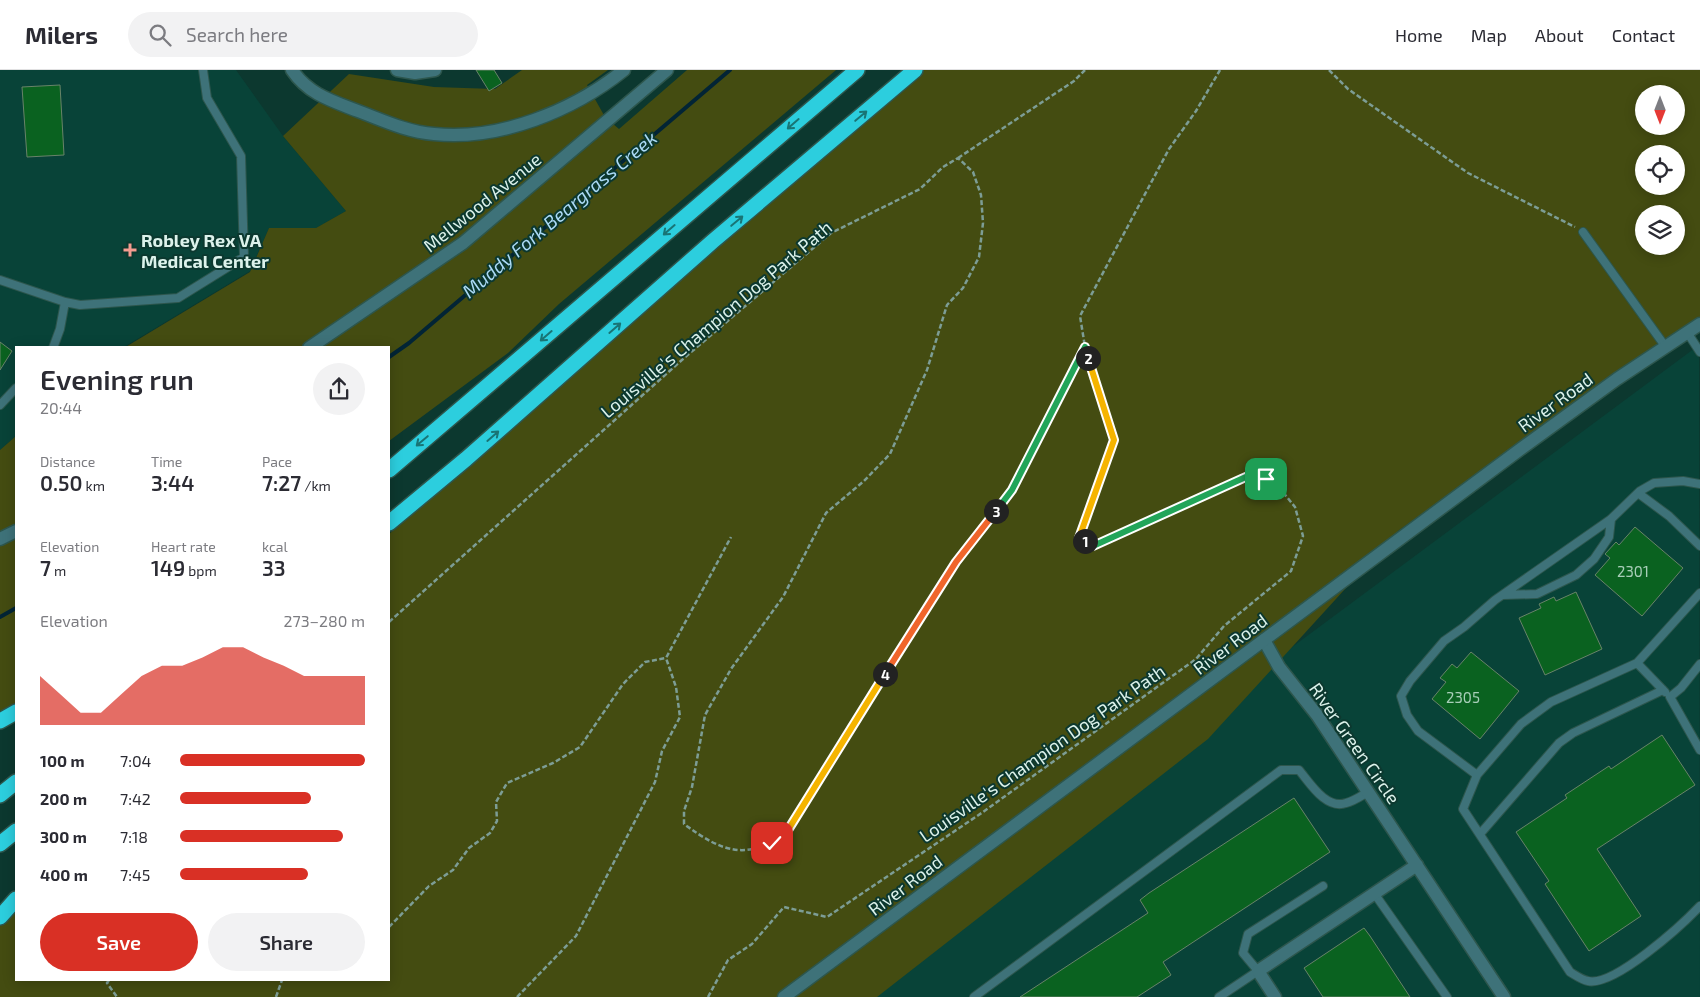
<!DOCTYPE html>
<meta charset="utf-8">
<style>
body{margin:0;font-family:"Exo 2",sans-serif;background:#f2f2f3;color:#2b2b33;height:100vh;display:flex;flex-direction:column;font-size:19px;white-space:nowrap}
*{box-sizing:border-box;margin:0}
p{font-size:16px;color:#7c7c81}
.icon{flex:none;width:28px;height:28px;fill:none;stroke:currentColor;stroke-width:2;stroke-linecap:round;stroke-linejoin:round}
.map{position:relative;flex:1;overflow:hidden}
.side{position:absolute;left:15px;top:276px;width:375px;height:635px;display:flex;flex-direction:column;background:#fff;border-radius:0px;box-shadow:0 2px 12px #0003}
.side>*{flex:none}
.needle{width:32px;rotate:180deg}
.buttons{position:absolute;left:1635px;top:15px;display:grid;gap:10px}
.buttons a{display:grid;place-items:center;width:50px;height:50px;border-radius:50%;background:#fff;box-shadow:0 2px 12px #0003;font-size:25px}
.pin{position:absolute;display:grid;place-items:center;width:42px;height:42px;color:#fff;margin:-21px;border-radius:10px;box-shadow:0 2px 8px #0006}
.km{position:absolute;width:25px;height:25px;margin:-12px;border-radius:50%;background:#222;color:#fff;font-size:14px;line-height:25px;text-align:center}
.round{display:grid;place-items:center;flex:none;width:52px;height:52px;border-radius:26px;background:#f2f2f3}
.summary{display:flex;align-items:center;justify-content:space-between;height:85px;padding:0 25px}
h1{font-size:28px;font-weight:600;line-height:38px}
.stats{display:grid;grid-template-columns:repeat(3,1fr);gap:8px;height:85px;padding:5px 25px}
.stats div{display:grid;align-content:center}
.stats b{font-size:21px;font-weight:600}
.stats small{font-size:14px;font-weight:400}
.stats p{font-size:14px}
.chart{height:140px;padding:10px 25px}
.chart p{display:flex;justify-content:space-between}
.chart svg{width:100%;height:90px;margin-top:5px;fill:#d93025;opacity:.7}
.action{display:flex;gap:10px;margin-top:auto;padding:10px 25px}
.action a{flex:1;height:58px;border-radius:30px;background:#d93025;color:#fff;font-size:20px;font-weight:600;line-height:58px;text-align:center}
.action a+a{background:#f2f2f3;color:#2b2b33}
ul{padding:0 25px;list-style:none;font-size:16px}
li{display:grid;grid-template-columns:80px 60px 1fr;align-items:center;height:38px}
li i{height:12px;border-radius:6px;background:#d93025}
header{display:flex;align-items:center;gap:30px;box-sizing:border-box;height:70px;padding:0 25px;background:#fff;border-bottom:1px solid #e1e1e2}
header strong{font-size:24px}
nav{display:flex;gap:28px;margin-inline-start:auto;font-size:18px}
.search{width:350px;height:45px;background:#f2f2f3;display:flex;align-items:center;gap:12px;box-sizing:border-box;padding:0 18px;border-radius:28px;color:#7c7c81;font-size:19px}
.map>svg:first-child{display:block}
</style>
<header>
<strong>Milers</strong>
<div class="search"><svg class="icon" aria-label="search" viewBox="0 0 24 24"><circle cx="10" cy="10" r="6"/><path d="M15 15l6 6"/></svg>Search here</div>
<nav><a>Home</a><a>Map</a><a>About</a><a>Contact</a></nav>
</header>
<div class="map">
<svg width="1700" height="927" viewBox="0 0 1700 927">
<rect width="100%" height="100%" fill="#0c382f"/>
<path fill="#084338" d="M 0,0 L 236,0 L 283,66 L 346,141 L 316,158 L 269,158 L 250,201 L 124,277 L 16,278 L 16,366 L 0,380 Z
M 1699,275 L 1700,927 L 821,927 Z"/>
<path fill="#444c11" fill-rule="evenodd" d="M 522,0 L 608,0 L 587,15 L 605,47 L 619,59 L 687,0 L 836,0 L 559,234 L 508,283 L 389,371 L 389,278 L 124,278 L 250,202 L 269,158 L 316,158 L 346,141 L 283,66 L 349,4 L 434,17 L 495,19 Z
M 915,0 L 1700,0 L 1700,248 L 1675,263 L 1398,461 L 1208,669 L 877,927 L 0,927 L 0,846 L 16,830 L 16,910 L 389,910 L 389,464 ZM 1644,24 L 1676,24 L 1676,56 L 1644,56 ZM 1644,84 L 1676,84 L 1676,116 L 1644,116 ZM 1644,144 L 1676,144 L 1676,176 L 1644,176 Z
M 16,366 L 16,633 L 0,642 L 0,380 Z"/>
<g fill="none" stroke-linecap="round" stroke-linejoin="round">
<path stroke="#022435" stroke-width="4" d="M 389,287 L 409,273 L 730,0
M 0,547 L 16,538"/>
</g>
<path fill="#0a6220" stroke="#688369" d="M 476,0 L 494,0 L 502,13 L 489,21 Z
M 60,15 L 64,85 L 27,87 L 22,17 Z
M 0,272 L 12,281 L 0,300 Z
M 1635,457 L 1683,498 L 1642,546 L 1595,505 L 1610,488 L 1605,484 L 1616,472 L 1619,475 Z
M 1576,522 L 1602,579 L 1545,605 L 1519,548 L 1541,538 L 1539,534 L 1554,527 L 1556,531 Z
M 1471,582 L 1519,621 L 1480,669 L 1432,629 L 1446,612 L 1440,608 L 1452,594 L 1457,598 Z
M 1662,665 L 1695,715 L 1597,779 L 1641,846 L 1589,881 L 1545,814 L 1549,811 L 1516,762 L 1567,728 L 1565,725 L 1609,696 L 1611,699 Z
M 1294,728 L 1330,782 L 1163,892 L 1171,905 L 1137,927 L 1020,927 L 1148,843 L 1140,830 L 1149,823 Z
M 1364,858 L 1370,866 L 1410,927 L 1323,927 L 1304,898 Z"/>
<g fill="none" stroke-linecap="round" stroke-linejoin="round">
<g stroke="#2d564d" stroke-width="10">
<path id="service" d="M 1583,162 L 1665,276
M 0,210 L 65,232 L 60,259 L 53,278
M 65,232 L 80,235 L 178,228 L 244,187 L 241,86 L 207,28 L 203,0
M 1687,262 L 1700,282
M 0,335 L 16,318
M 1700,414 L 1683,411 L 1654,413 L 1640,421 L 1611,449 L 1495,530 L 1464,557 L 1444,571 L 1410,611 L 1401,626 L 1407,645 L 1418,661 L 1477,705 L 1463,739 L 1570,902 C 1575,905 1582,910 1588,911 C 1614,917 1682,855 1700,836
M 1638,423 L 1669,446 L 1700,476
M 1503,525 L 1537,524 L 1576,505 L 1594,489 L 1609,467 L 1611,449
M 1637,593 L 1665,622
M 1700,594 L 1681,618 L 1670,627 L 1700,680
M 1477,705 L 1521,654 L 1551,632 L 1637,593 L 1700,523
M 1480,764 L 1559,673 L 1573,663 L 1663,620
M 1374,823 L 1447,927
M 974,927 L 1281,700 L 1299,700 C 1310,713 1326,740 1346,733 C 1354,731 1361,726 1368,722
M 1219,927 L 1258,901 L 1243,883 L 1248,864 L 1323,816"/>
</g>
<g stroke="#2d564d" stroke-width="15">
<path id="minor" d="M 292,0 C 308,24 332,31 358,41 C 382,50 407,62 434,64 C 499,71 573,41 624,0
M 397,0 L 415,3 L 435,0
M 1264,570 L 1279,597 L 1317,645 L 1504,927
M 1275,927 L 1258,901 L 1417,795"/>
</g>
<g stroke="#2d564d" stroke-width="15">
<path id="tertiary" d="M 309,278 L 463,173 L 667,0
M 0,469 L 16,461
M 784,927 L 1522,378 L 1617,309 L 1700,254"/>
</g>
<g stroke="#2d564d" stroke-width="18">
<path id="motorway" d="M 389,400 L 857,0
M 389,453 L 466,389 L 713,171 L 915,0
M 0,651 L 16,642
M 0,725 L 16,712
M 0,774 L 16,761
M 0,847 L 16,829"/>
</g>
<path stroke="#7d9d95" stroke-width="2.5" stroke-dasharray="5 2.5" stroke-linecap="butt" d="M 1329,0 L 1348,19 L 1468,103 L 1575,157
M 958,88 L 1074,11 L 1085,0
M 389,552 L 683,289 L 831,163 L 920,119 L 943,97 L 958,88 L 973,102 L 981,125 L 983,153 L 979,187 L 963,218 L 947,235 L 927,300 L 890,384 L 864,411 L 826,443 L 783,527 L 731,599 L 705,645 L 692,717 L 684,741 L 684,754 C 722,782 749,793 788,759 L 956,492 L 1012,420 L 1085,277
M 389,857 L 429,816 L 453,800 L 469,778 L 490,763 L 497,751 L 496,732 L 507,713 L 553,693 L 580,677 L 623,614 L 645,592 L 666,588
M 109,910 L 107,913 L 117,927
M 276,927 L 282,910
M 517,927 L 576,866 L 655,712 L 662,681 L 680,647 L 676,617 L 666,588 L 731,467
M 708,927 L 728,890 L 752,874 L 784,837 L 827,847 L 983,742 L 1196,589 L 1224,556 L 1291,501 L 1303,466 L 1295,437 L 1282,421 L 1267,409 L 1248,407 L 1093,476 L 1079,468 L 1114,369 L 1085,277 L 1080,246 L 1169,79 L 1196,41 L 1220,0"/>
<use href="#service" stroke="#3e7279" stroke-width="8"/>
<use href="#minor" stroke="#3e7279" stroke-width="12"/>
<use href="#tertiary" stroke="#3e7279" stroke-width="12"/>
<use href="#motorway" stroke="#2ccede" stroke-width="15"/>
</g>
<defs><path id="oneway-shaft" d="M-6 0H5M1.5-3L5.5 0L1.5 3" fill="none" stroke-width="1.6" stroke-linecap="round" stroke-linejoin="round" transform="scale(1.25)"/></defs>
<g stroke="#197475">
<use href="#oneway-shaft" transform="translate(861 46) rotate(-40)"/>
<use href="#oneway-shaft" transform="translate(793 54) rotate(139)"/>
<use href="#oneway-shaft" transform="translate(737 151) rotate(-40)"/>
<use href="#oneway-shaft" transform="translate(669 160) rotate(139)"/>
<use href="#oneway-shaft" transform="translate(615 258) rotate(-41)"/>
<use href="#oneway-shaft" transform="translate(546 266) rotate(139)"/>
<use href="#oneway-shaft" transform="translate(493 366) rotate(-41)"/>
<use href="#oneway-shaft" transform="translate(422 371) rotate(140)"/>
</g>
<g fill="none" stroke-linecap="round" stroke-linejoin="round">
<g stroke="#fff" stroke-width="10">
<path id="split-1" d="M 1085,471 L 1093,476 L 1248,406 L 1266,409"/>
</g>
<g stroke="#fff" stroke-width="10">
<path id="split-2" d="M 1085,471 L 1079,468 L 1114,370 L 1088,288"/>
</g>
<g stroke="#fff" stroke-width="10">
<path id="split-3" d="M 996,441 L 1012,420 L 1085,277 L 1088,288"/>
</g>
<g stroke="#fff" stroke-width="10">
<path id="split-4" d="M 885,604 L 956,492 L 996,441"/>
</g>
<g stroke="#fff" stroke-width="10">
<path id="split-5" d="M 772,773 L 788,760 L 885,604"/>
</g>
<use href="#split-1" stroke="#22a559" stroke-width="6"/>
<use href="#split-2" stroke="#f5b400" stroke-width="6"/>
<use href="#split-3" stroke="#22a559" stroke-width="6"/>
<use href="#split-4" stroke="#f0652b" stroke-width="6"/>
<use href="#split-5" stroke="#f5b400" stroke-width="6"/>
</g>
<path fill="#f59c91" stroke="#0c382f" stroke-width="2" d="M127.5 172.5h5v5h5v5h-5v5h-5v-5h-5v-5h5z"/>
<g text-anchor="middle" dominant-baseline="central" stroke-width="4" stroke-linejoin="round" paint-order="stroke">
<g font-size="15" fill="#a8ceb8">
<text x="1633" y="501">2301</text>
<text x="1463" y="627">2305</text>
</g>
<g font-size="18" fill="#dcf2eb" stroke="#0c382f">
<text transform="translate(482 132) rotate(-39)">Mellwood Avenue</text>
<text transform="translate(716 249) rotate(-40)">Louisville's Champion Dog Park Path</text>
<text transform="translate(1555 332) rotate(-36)">River Road</text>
<text transform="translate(1230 574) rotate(-37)">River Road</text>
<text transform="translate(1355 673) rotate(55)">River Green Circle</text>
<text transform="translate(1042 683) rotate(-35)">Louisville's Champion Dog Park Path</text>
<text transform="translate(905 815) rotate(-37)">River Road</text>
</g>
<g font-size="18" font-weight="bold" fill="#dcf2eb" stroke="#0c382f" text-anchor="start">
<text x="141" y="170">Robley Rex VA<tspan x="141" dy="21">Medical Center</tspan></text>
</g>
<g font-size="19" font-style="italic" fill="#acdaf6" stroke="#0c382f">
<text transform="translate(559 144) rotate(-40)">Muddy Fork Beargrass Creek</text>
</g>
</g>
</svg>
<div class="buttons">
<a><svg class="needle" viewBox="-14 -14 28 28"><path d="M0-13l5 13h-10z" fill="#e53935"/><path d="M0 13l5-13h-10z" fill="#7c7c81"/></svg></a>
<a><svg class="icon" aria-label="locate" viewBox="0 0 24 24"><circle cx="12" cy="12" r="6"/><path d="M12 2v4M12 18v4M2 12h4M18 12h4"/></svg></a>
<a><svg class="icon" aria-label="layers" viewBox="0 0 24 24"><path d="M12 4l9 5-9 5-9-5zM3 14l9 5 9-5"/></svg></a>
</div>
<div class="pin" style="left:1266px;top:409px;background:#1e9e55"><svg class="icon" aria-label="arrive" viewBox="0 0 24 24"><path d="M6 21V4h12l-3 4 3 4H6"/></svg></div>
<div class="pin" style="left:772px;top:773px;background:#d93025"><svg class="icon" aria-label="check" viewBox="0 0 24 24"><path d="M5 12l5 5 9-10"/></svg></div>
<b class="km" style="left:1085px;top:471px">1</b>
<b class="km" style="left:1088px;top:288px">2</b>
<b class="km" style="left:996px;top:441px">3</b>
<b class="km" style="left:885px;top:604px">4</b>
<section class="side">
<div class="summary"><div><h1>Evening run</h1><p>20:44</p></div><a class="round"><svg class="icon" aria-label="share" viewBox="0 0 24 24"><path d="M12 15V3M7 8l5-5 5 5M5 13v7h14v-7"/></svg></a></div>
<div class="stats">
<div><p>Distance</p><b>0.50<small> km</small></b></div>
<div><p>Time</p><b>3:44</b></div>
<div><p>Pace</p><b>7:27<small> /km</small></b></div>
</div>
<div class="stats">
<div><p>Elevation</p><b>7<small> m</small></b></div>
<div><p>Heart rate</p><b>149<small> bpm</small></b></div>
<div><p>kcal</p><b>33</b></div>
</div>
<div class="chart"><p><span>Elevation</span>273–280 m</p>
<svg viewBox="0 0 160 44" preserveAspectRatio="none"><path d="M0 44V20L10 29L20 38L30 38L40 29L50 20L60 15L70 15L80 11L90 6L100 6L110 11L120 15L130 20L140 20L150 20L160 20V44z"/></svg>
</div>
<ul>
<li><b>100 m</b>7:04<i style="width:100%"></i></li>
<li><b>200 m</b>7:42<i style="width:71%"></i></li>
<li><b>300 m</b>7:18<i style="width:88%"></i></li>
<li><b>400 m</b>7:45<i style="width:69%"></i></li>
</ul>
<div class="action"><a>Save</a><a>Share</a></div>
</section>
</div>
